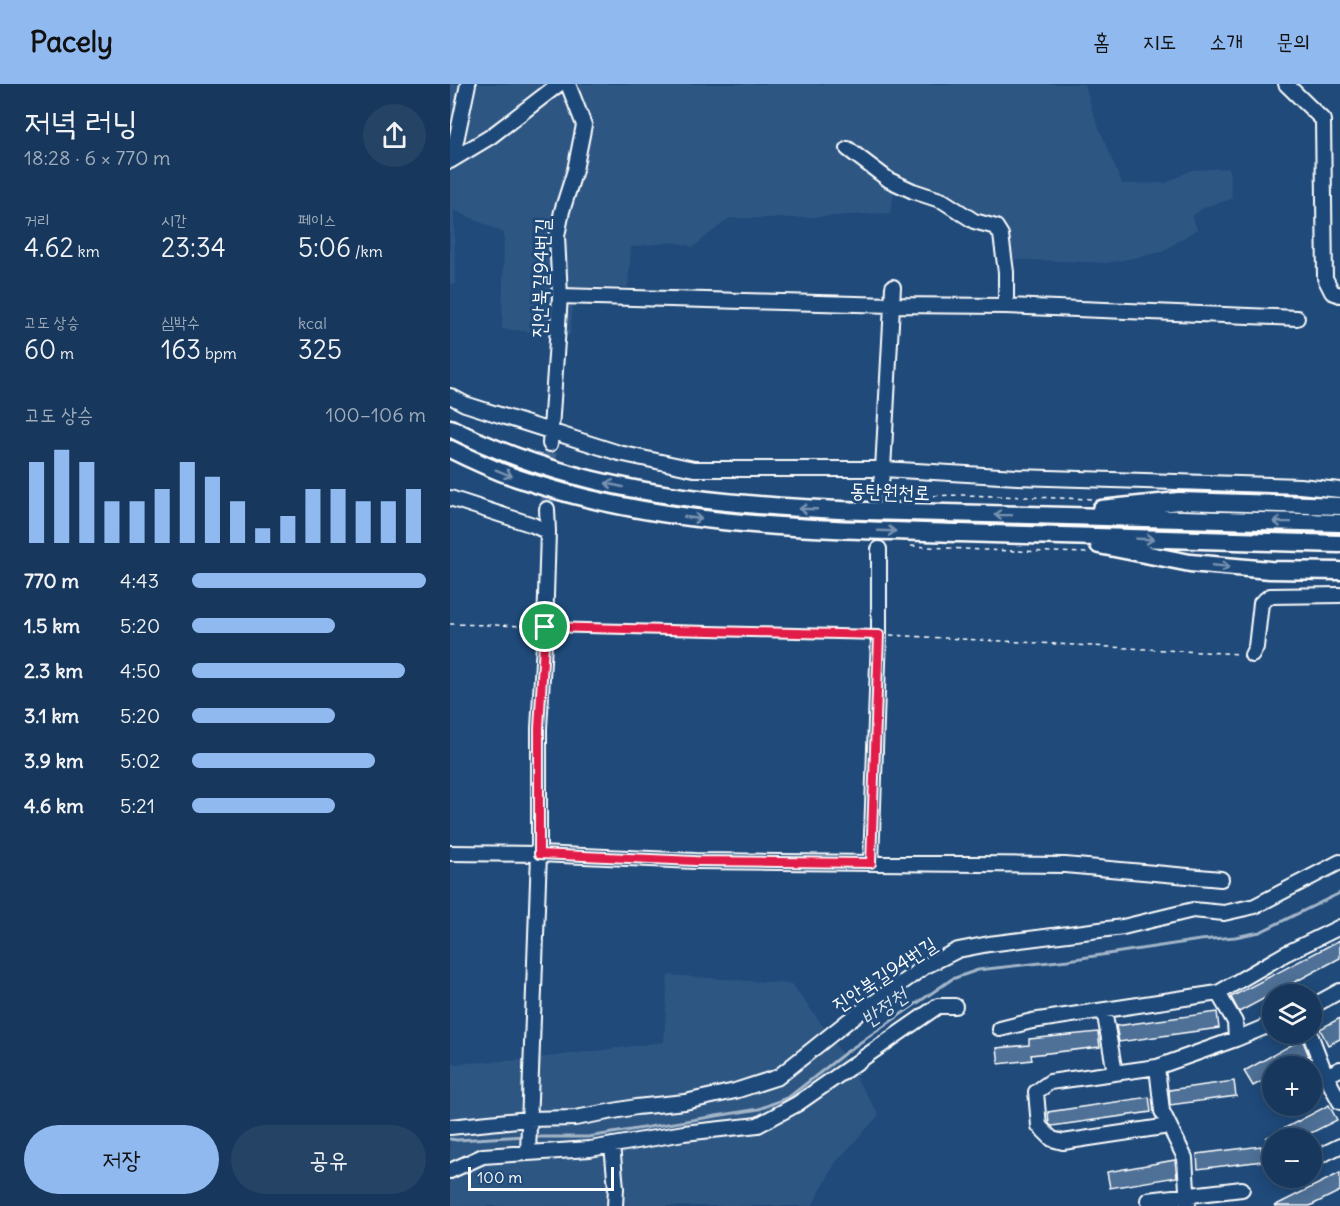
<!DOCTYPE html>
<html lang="ko">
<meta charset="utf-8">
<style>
body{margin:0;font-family:Delius,"Poor Story",sans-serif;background:#244365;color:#f1f3f6;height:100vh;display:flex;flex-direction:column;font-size:22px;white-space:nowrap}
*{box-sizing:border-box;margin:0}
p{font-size:20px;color:#9eacbb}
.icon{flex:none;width:33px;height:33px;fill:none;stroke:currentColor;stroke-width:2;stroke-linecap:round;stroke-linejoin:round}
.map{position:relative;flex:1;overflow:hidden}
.drawer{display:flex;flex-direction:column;background:#17385c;width:450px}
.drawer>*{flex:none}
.buttons{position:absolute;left:812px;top:900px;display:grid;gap:12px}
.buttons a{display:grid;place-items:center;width:60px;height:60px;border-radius:50%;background:#17385c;box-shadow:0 3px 15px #0003,0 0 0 2px #365272;font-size:30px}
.scale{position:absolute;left:18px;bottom:15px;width:146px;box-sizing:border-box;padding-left:6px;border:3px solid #fff;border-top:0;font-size:16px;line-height:21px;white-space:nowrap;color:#fff;-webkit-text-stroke:4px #1f4a7a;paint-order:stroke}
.pin{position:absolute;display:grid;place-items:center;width:51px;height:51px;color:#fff;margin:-26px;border:3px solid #fff;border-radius:50%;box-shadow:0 2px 6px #0007}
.round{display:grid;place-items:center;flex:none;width:63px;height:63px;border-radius:32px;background:#244365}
.head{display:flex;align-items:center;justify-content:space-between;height:102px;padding:0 24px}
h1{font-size:33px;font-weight:600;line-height:45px}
.figures{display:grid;grid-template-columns:repeat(3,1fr);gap:9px;height:102px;padding:6px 24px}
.figures div{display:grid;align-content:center}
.figures b{font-size:26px;font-weight:600}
.figures small{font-size:16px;font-weight:400}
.figures p{font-size:16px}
.chart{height:168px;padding:12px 24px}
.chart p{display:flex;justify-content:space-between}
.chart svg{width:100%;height:108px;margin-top:6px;stroke:#90b9f0;stroke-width:6}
.action{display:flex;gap:12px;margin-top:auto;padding:12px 24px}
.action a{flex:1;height:69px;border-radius:36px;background:#90b9f0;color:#111;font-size:24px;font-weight:600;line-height:69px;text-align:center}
.action a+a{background:#244365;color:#f1f3f6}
ul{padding:0 24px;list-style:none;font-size:20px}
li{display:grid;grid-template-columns:96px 72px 1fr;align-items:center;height:45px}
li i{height:15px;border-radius:8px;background:#90b9f0}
header{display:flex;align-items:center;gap:36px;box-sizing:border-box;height:84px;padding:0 30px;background:#90b9f0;color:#111}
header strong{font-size:28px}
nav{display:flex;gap:33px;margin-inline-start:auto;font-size:21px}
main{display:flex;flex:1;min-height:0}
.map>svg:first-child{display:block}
</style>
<header>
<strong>Pacely</strong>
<nav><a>홈</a><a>지도</a><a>소개</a><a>문의</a></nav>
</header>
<main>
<section class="drawer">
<div class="head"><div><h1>저녁 러닝</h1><p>18:28 · 6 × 770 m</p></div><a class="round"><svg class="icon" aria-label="share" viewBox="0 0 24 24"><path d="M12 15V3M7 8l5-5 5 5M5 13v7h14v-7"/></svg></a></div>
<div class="figures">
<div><p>거리</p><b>4.62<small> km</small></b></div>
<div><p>시간</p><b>23:34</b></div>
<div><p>페이스</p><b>5:06<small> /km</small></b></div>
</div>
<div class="figures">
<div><p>고도 상승</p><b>60<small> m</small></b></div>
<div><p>심박수</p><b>163<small> bpm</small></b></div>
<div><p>kcal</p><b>325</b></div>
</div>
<div class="chart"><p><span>고도 상승</span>100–106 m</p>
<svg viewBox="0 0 160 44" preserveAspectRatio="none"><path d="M5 44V11M15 44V6M25 44V11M35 44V27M45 44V27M55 44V22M65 44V11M75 44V17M85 44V27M95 44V38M105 44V33M115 44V22M125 44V22M135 44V27M145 44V27M155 44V22"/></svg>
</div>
<ul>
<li><b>770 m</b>4:43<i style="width:100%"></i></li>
<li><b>1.5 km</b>5:20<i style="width:61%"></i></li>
<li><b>2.3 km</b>4:50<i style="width:91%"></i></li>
<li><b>3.1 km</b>5:20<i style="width:61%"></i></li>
<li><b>3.9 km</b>5:02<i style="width:78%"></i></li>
<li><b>4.6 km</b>5:21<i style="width:61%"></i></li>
</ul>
<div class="action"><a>저장</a><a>공유</a></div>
</section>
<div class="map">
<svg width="890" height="1122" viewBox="0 0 890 1122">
<rect width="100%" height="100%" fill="#1f4a7a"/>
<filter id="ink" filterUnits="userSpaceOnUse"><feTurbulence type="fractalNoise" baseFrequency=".0167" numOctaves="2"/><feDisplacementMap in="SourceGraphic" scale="12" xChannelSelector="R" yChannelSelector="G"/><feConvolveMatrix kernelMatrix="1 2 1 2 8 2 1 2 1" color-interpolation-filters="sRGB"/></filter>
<g filter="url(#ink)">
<path fill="#2e5683" d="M 0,0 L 635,0 L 643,29 L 672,100 L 716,99 L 741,86 L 779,84 L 782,115 L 757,122 L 742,132 L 747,145 L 712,168 L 658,179 L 555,175 L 542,140 L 493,123 L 444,109 L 440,129 L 344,134 L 280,134 L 243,163 L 224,158 L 181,163 L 178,203 L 125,203 L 120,251 L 52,245 L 54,149 L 4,126 L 5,200 L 0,200 Z
M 218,891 L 342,900 L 379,950 L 429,1031 L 386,1078 L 362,1122 L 0,1122 L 0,980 L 73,976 L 214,958 Z"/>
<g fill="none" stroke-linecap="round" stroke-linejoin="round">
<path stroke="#a3b5c8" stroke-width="3" d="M 81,1053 L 138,1053 L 309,1025 L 339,1013 L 395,969 L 502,895 L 528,886 L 618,876 L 750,856 L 785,853 L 810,848 L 890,809
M 0,1055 L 7,1056 L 75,1052"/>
</g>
<path fill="#507197" stroke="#fff" stroke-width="1.5" d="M 890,856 L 890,874 L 789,928 L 781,913 Z
M 767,928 L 769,944 L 669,958 L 666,942 Z
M 890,934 L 890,955 L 878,961 L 870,945 Z
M 648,948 L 650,963 L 581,971 L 582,976 L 549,980 L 547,964 L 579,961 L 579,955 Z
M 852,955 L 859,972 L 839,982 L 822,982 L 822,992 L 803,1002 L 794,987 Z
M 784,997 L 786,1012 L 720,1021 L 719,1006 Z
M 699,1013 L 701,1028 L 602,1042 L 599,1040 L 598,1028 Z
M 879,1021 L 887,1036 L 851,1054 L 816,1054 Z
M 811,1062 L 813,1077 L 748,1085 L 747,1070 Z
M 725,1076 L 727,1093 L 660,1104 L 657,1088 Z
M 890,1089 L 890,1107 L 860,1122 L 824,1122 Z"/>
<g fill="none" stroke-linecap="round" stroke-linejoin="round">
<path stroke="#41658e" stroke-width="14" stroke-dasharray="14 7" stroke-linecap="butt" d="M 97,425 L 100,360
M 429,465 L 431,398"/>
<g stroke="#fff" stroke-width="18">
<path id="minor" d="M 836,0 L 873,36 L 875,194 L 882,208 L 890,211
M 398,65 L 439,96 L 463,107 L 493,117 L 524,137 L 546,143 L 551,151 L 556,188 L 556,222
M 2,76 L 18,0
M 0,77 L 40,53 L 109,0
M 110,212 L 442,221 L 556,222 L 847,234
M 0,312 L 15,320 L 169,369 L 244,385 L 433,385 L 567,393 L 850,402 L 890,406
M 100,360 L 110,212 L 107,152 L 112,127 L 125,86 L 134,41 L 118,0
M 431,398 L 433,385 L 443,203
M 0,414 L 83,441 L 98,448
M 802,571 L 806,563 L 811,519 L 820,512 L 890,511
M 0,769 L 89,770 L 245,777 L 615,781 L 771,795
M 421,779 L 429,551 L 429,465
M 768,909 L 785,938 L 786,955
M 861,923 L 890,907
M 654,926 L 665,989
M 550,945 L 582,937 L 768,909 L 835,870 L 890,843
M 860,950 L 876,992 L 890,1018
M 707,983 L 712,1027 L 735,1074 L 738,1122
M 876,992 L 890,985
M 719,1042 L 613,1058 L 602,1055 L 589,1042 L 586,1008 L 600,998 L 707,983 L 786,955 L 822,940
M 0,1043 L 78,1035 L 125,1034 L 186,1023 L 235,1018 L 285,1007 L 328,993 L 398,937 L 474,883 L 508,866 L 539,860 L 673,843 L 743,826 L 774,829 L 805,822 L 890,778
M 162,1061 L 166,1104 L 165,1122
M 78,1069 L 89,770 L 89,644 L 95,543 L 98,448 L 97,425
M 861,1076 L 890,1062
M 0,1087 L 33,1072 L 140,1065 L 234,1049 L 308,1041 L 347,1020 L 488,922 L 505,922
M 698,1116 L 792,1105"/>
</g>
<g stroke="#fff" stroke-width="21">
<path id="major" d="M 0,344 C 133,411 270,421 416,427 L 890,439
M 0,365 C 22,376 44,386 67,394 C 210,443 359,445 510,449 C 636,453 763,456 890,460
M 651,425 L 729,417 L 890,422
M 649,461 L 740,479 L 820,486 L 890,487"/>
</g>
<path stroke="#fff" stroke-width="1.5" stroke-dasharray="4.5 4.5" stroke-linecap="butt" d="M 430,413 L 513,411 L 641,415
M 461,462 L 533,466 L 639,469
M 0,540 L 82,542
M 108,543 L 418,551
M 440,551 L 789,570"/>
<use href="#minor" stroke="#1f4a7a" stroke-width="14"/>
<use href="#major" stroke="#1f4a7a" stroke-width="16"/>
</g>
<defs><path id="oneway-shaft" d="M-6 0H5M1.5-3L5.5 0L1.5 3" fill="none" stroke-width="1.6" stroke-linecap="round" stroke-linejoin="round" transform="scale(1.5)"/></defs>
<g stroke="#7992af">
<use href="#oneway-shaft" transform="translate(54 389) rotate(22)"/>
<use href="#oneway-shaft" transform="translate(164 401) rotate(-167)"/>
<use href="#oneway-shaft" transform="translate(358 425) rotate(-178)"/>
<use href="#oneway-shaft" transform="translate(553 431) rotate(-179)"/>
<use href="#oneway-shaft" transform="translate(243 434) rotate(8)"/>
<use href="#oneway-shaft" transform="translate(832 438) rotate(-179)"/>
<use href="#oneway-shaft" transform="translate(437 447) rotate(2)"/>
<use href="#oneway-shaft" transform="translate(695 455) rotate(2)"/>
<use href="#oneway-shaft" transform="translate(771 482) rotate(5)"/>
</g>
</g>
<g fill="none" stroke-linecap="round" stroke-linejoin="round" filter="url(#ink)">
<g stroke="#fff" stroke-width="12">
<path id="route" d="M 95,543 L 429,551 L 421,779 L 245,777 L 89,770 L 89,644 Z"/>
</g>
<use href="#route" stroke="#e11d48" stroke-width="8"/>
</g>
<g text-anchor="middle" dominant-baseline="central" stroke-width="6" stroke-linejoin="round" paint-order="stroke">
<g font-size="20" fill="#fff" stroke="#1f4a7a">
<text transform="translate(90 194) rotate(-88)">진안북길94번길</text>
<text transform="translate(440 407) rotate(2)">동탄원천로</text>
<text transform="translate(434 890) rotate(-33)">진안북길94번길</text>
</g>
<g font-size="21" font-style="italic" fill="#d8e0e8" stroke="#1f4a7a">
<text transform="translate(434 923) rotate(-35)">반정천</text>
</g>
</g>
</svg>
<div class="buttons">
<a><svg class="icon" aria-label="layers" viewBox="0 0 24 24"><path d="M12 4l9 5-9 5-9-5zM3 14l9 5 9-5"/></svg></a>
<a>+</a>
<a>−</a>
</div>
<div class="scale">100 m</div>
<div class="pin" style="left:95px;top:543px;background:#1e9e55"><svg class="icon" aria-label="arrive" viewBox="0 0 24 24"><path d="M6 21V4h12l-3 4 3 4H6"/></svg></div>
</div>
</main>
